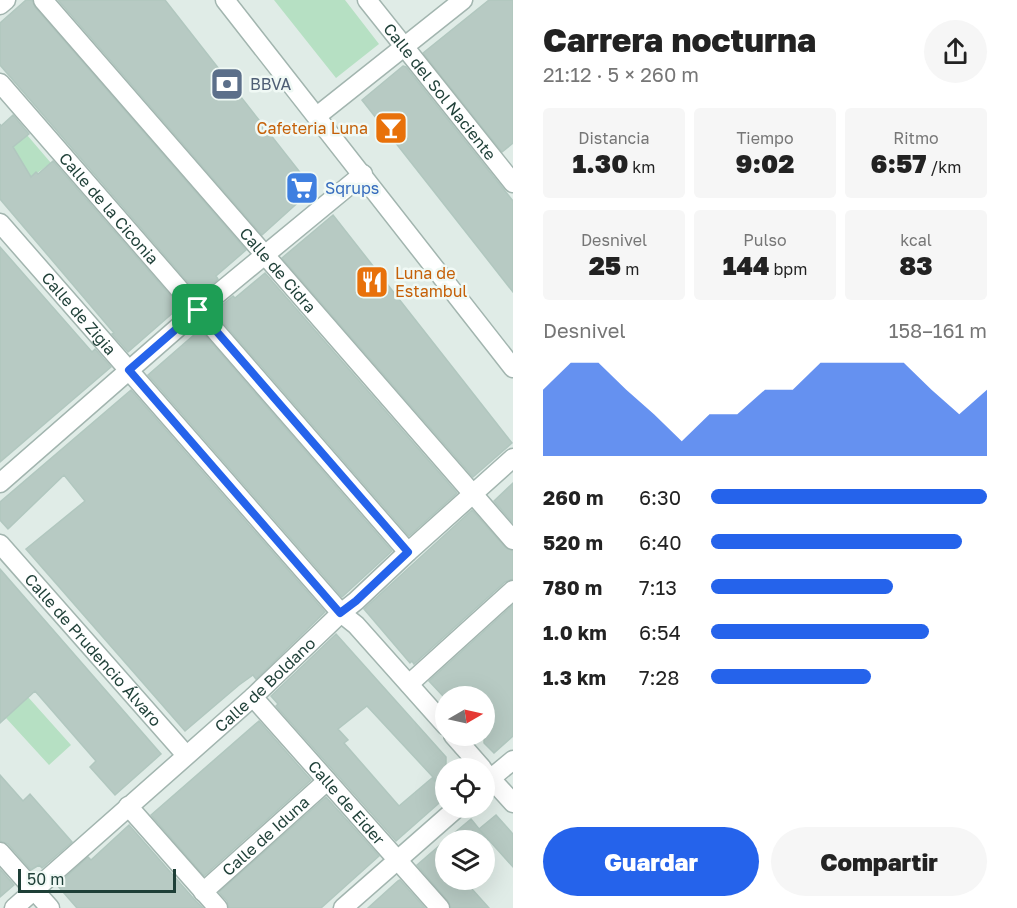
<!DOCTYPE html>
<html lang="es">
<meta charset="utf-8">
<style>
body{margin:0;font-family:"Golos Text",sans-serif;background:#f6f6f6;color:#222;height:100vh;display:flex;flex-direction:column;font-size:22px;white-space:nowrap}
*{box-sizing:border-box;margin:0}
p{font-size:20px;color:#767676}
.icon{flex:none;width:33px;height:33px;fill:none;stroke:currentColor;stroke-width:2;stroke-linecap:round;stroke-linejoin:round}
.map{position:relative;flex:1;overflow:hidden}
.sheet{display:flex;flex-direction:column;background:#fff;width:504px}
.sheet>*{flex:none}
.needle{width:39px;rotate:81deg}
.buttons{position:absolute;left:435px;top:686px;display:grid;gap:12px}
.buttons a{display:grid;place-items:center;width:60px;height:60px;border-radius:50%;background:#fff;box-shadow:0 6px 24px #0002;font-size:30px}
.scale{position:absolute;left:18px;bottom:15px;width:158px;box-sizing:border-box;padding-left:6px;border:3px solid #1e3f37;border-top:0;font-size:16px;line-height:21px;white-space:nowrap;color:#1e3f37;-webkit-text-stroke:4px #f0f9f5;paint-order:stroke}
.pin{position:absolute;display:grid;place-items:center;width:51px;height:51px;color:#fff;margin:-26px;border-radius:12px;box-shadow:0 3px 9px #0006}
.round{display:grid;place-items:center;flex:none;width:63px;height:63px;border-radius:32px;background:#f6f6f6}
.overview{display:flex;align-items:center;justify-content:space-between;height:102px;padding:0 30px}
h1{font-size:33px;font-weight:800;line-height:45px}
.stats{display:grid;grid-template-columns:repeat(3,1fr);gap:9px;height:102px;padding:6px 30px}
.stats div{display:grid;align-content:center;border-radius:6px;background:#f6f6f6;text-align:center}
.stats b{font-size:26px;font-weight:800}
.stats small{font-size:16px;font-weight:400}
.stats p{font-size:16px}
.chart{height:168px;padding:12px 30px}
.chart p{display:flex;justify-content:space-between}
.chart svg{width:100%;height:108px;margin-top:6px;fill:#2563eb;opacity:.7}
.cta{display:flex;gap:12px;margin-top:auto;padding:12px 30px}
.cta a{flex:1;height:69px;border-radius:36px;background:#2563eb;color:#fff;font-size:24px;font-weight:800;line-height:69px;text-align:center}
.cta a+a{background:#f6f6f6;color:#222}
ul{padding:0 30px;list-style:none;font-size:20px}
li{display:grid;grid-template-columns:96px 72px 1fr;align-items:center;height:45px}
li i{height:15px;border-radius:8px;background:#2563eb}
main{display:flex;flex:1;min-height:0}
.map>svg:first-child{display:block}
</style>
<main>
<div class="map">
<svg width="513" height="908" viewBox="0 0 513 908">
<rect width="100%" height="100%" fill="#e0ece7"/>
<path fill="#b6e0c3" d="M 274,0 L 345,0 L 379,44 L 336,78 Z
M 27,135 L 51,163 L 29,179 L 0,149 L 8,155 L 14,149 L 13,147 Z
M 28,697 L 71,745 L 49,765 L 6,718 Z"/>
<path fill="#b7cac3" stroke="#b1c7bf" stroke-width="1.5" d="M 26,0 L 32,0 L 35,7 L 246,250 L 216,276 L 218,279 L 199,295 L 0,65 L 0,23 Z
M 58,0 L 165,0 L 313,189 L 262,235 Z
M 489,0 L 513,0 L 513,143 L 502,152 L 423,53 Z
M 403,66 L 406,67 L 513,201 L 513,292 L 362,100 Z
M 13,115 L 29,134 L 13,147 L 31,177 L 36,172 L 38,174 L 53,161 L 182,309 L 177,313 L 175,311 L 128,352 L 112,334 L 114,333 L 0,199 L 0,124 L 1,126 Z
M 333,215 L 512,443 L 473,477 L 282,258 Z
M 0,247 L 92,352 L 95,349 L 111,367 L 0,462 Z
M 265,273 L 457,493 L 409,536 L 214,312 L 233,296 L 235,298 Z
M 197,326 L 392,551 L 342,597 L 148,375 L 195,334 L 192,330 Z
M 131,390 L 325,612 L 256,679 L 253,675 L 239,685 L 185,731 L 26,549 L 85,501 L 64,475 L 8,529 L 0,520 L 0,502 Z
M 513,483 L 513,523 L 494,501 Z
M 472,510 L 505,547 L 513,551 L 513,579 L 505,582 L 414,664 L 412,661 L 410,663 L 364,609 Z
M 0,569 L 161,754 L 115,795 L 90,767 L 96,761 L 35,691 L 0,723 Z
M 513,605 L 513,736 L 494,753 L 484,743 L 484,696 L 443,696 L 429,681 Z
M 336,634 L 446,757 L 446,791 L 367,706 L 338,729 L 348,740 L 344,743 L 399,806 L 432,778 L 446,794 L 446,797 L 396,841 L 276,706 L 278,704 L 271,696 Z
M 259,721 L 311,780 L 204,876 L 151,815 Z
M 0,775 L 23,801 L 30,794 L 72,842 L 42,868 L 39,865 L 31,870 L 8,844 L 0,841 Z
M 326,797 L 379,856 L 321,908 L 229,908 L 227,901 L 219,892 Z
M 496,815 L 513,834 L 513,867 L 479,829 Z
M 471,819 L 488,840 L 446,840 Z
M 129,825 L 194,899 L 203,908 L 77,908 L 57,885 L 88,857 L 91,860 Z
M 446,840 L 446,877 L 443,879 L 463,879 L 489,908 L 451,908 L 448,901 L 417,865 Z
M 0,869 L 14,885 L 0,897 Z
M 400,880 L 425,908 L 368,908 L 398,881 Z"/>
<g fill="none" stroke-linecap="round" stroke-linejoin="round">
<g stroke="#a2b5af" stroke-width="21">
<g id="minor">
<path id="s1" d="M 43,0 L 513,540"/>
<path d="M 225,0 L 513,368"/>
<path id="s2" d="M 367,0 L 513,183"/>
<path d="M 0,5 L 6,0"/>
<path id="s3" d="M 0,83 L 408,552"/>
<path d="M 317,116 L 463,0"/>
<path id="s4" d="M 0,223 L 341,613 L 356,625 L 446,726"/>
<path d="M 0,483 L 198,310 L 363,174"/>
<path id="s5" d="M 0,544 L 186,755"/>
<path d="M 409,684 L 513,590"/>
<path id="s6" d="M 253,697 L 440,908"/>
<path d="M 453,735 L 482,768"/>
<path d="M 484,771 L 513,803"/>
<path d="M 484,784 L 513,760"/>
<path d="M 128,806 L 218,908"/>
<path d="M 0,852 L 50,908"/>
<path id="s7" d="M 203,892 L 327,781"/>
<path id="s8" d="M 14,908 L 253,697 L 341,613 L 356,601 L 408,552 L 513,458"/>
<path d="M 343,908 L 458,807"/>
</g>
</g>
<use href="#minor" stroke="#fff" stroke-width="18"/>
</g>
<g fill="none" stroke-linecap="round" stroke-linejoin="round">
<g stroke="#fff" stroke-width="12">
<path id="route" d="M 198,310 L 408,552 L 356,601 L 340,613 L 129,370 Z"/>
</g>
<use href="#route" stroke="#2563eb" stroke-width="8"/>
</g>
<defs>
<g id="bank-square" transform="scale(1.725)"><rect x="-9" y="-9" width="18" height="18" rx="4" fill="#5c6f8a" stroke="#f0f9f5"/><path d="M-6-4H6V4H-6ZM0-2.3a2.3 2.3 0 1 0 0 4.6a2.3 2.3 0 1 0 0-4.6Z" fill="#fff"/></g>
<g id="bar-square" transform="scale(1.725)"><rect x="-9" y="-9" width="18" height="18" rx="4" fill="#e8710a" stroke="#f0f9f5"/><path d="M-6-5H6L.8 .8V4.5H3.5V6h-7V4.5H-.8V.8Z" fill="#fff"/></g>
<g id="supermarket-square" transform="scale(1.725)"><rect x="-9" y="-9" width="18" height="18" rx="4" fill="#3f7fe0" stroke="#f0f9f5"/><path d="M-6-5.5h2.5l.6 2H6L4.5 2H-2.5L-4.4-4H-6ZM-1.5 3.2a1.3 1.3 0 1 0 .1 0ZM3 3.2a1.3 1.3 0 1 0 .1 0Z" fill="#fff"/></g>
<g id="restaurant-square" transform="scale(1.725)"><rect x="-9" y="-9" width="18" height="18" rx="4" fill="#e8710a" stroke="#f0f9f5"/><path d="M-5-6h1v4h1v-4h1v4h1v-4h1v5L-1.5 .5V6h-2V.5L-5-1ZM5-6V6H3V1.5H1.5Q1.5-4 5-6Z" fill="#fff"/></g>
</defs>
<g fill-rule="evenodd">
<use href="#bank-square" x="227" y="84"/>
<use href="#bar-square" x="391" y="128"/>
<use href="#supermarket-square" x="302" y="188"/>
<use href="#restaurant-square" x="372" y="282"/>
</g>
<g text-anchor="middle" dominant-baseline="central" stroke-width="5" stroke-linejoin="round" paint-order="stroke">
<g font-size="16" fill="#4e5e75" stroke="#f0f9f5" text-anchor="start">
<text x="250" y="84">BBVA</text>
</g>
<g font-size="16" fill="#1e3f37" stroke="#f0f9f5">
<text stroke="none"><textPath href="#s2" startOffset="117">Calle del Sol Naciente</textPath></text>
<text stroke="none"><textPath href="#s3" startOffset="166">Calle de la Ciconia</textPath></text>
<text stroke="none"><textPath href="#s1" startOffset="358">Calle de Cidra</textPath></text>
<text stroke="none"><textPath href="#s4" startOffset="120">Calle de Zigia</textPath></text>
<text stroke="none"><textPath href="#s5" startOffset="141">Calle de Prudencio Álvaro</textPath></text>
<text stroke="none"><textPath href="#s8" startOffset="336">Calle de Boldano</textPath></text>
<text stroke="none"><textPath href="#s6" startOffset="141">Calle de Eider</textPath></text>
<text stroke="none"><textPath href="#s7" startOffset="84">Calle de Iduna</textPath></text>
</g>
<g font-size="16" fill="#c56008" stroke="#f0f9f5" text-anchor="end">
<text x="368" y="128">Cafeteria Luna</text>
<text x="395" y="273" text-anchor="start">Luna de<tspan x="395" dy="18">Estambul</tspan></text>
</g>
<g font-size="16" fill="#366cbe" stroke="#f0f9f5" text-anchor="start">
<text x="325" y="188">Sqrups</text>
</g>
</g>
</svg>
<div class="buttons">
<a><svg class="needle" viewBox="-14 -14 28 28"><path d="M0-13l5 13h-10z" fill="#e53935"/><path d="M0 13l5-13h-10z" fill="#767676"/></svg></a>
<a><svg class="icon" aria-label="locate" viewBox="0 0 24 24"><circle cx="12" cy="12" r="6"/><path d="M12 2v4M12 18v4M2 12h4M18 12h4"/></svg></a>
<a><svg class="icon" aria-label="layers" viewBox="0 0 24 24"><path d="M12 4l9 5-9 5-9-5zM3 14l9 5 9-5"/></svg></a>
</div>
<div class="scale">50 m</div>
<div class="pin" style="left:198px;top:310px;background:#1e9e55"><svg class="icon" aria-label="arrive" viewBox="0 0 24 24"><path d="M6 21V4h12l-3 4 3 4H6"/></svg></div>
</div>
<section class="sheet">
<div class="overview"><div><h1>Carrera nocturna</h1><p>21:12 · 5 × 260 m</p></div><a class="round"><svg class="icon" aria-label="share" viewBox="0 0 24 24"><path d="M12 15V3M7 8l5-5 5 5M5 13v7h14v-7"/></svg></a></div>
<div class="stats">
<div><p>Distancia</p><b>1.30<small> km</small></b></div>
<div><p>Tiempo</p><b>9:02</b></div>
<div><p>Ritmo</p><b>6:57<small> /km</small></b></div>
</div>
<div class="stats">
<div><p>Desnivel</p><b>25<small> m</small></b></div>
<div><p>Pulso</p><b>144<small> bpm</small></b></div>
<div><p>kcal</p><b>83</b></div>
</div>
<div class="chart"><p><span>Desnivel</span>158–161 m</p>
<svg viewBox="0 0 160 44" preserveAspectRatio="none"><path d="M0 44V17L10 6L20 6L30 17L40 27L50 38L60 27L70 27L80 17L90 17L100 6L110 6L120 6L130 6L140 17L150 27L160 17V44z"/></svg>
</div>
<ul>
<li><b>260 m</b>6:30<i style="width:100%"></i></li>
<li><b>520 m</b>6:40<i style="width:91%"></i></li>
<li><b>780 m</b>7:13<i style="width:66%"></i></li>
<li><b>1.0 km</b>6:54<i style="width:79%"></i></li>
<li><b>1.3 km</b>7:28<i style="width:58%"></i></li>
</ul>
<div class="cta"><a>Guardar</a><a>Compartir</a></div>
</section>
</main>
